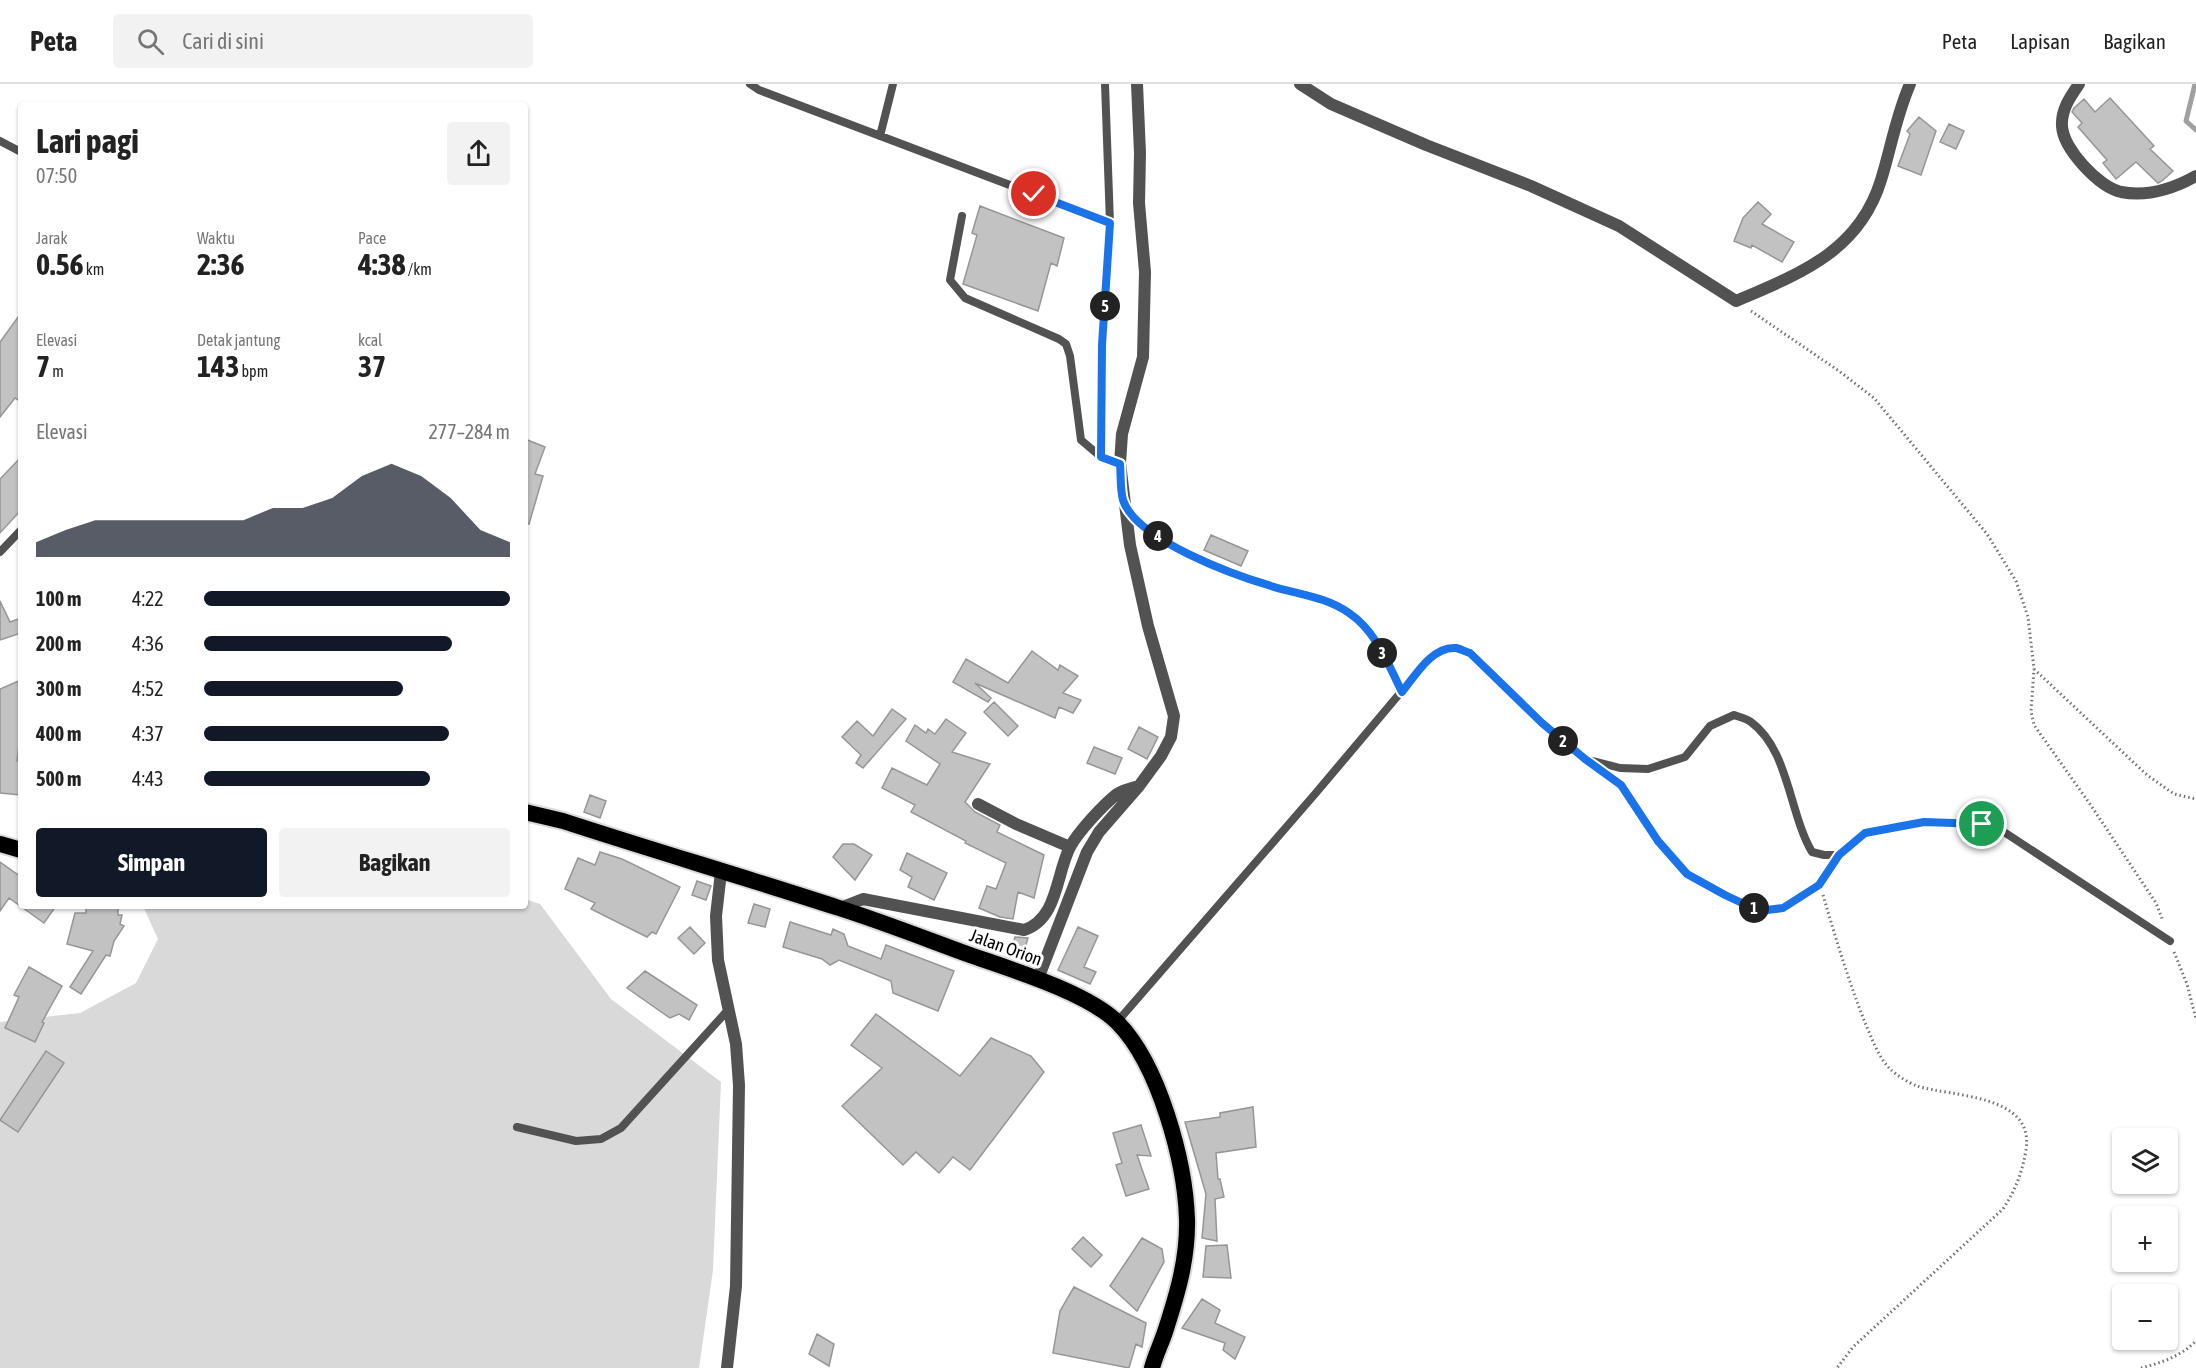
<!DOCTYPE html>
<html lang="id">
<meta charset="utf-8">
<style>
body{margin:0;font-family:"Asap Condensed",sans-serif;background:#f2f2f2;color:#222;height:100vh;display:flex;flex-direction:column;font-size:22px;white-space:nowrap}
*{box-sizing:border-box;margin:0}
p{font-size:20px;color:#767676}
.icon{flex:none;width:33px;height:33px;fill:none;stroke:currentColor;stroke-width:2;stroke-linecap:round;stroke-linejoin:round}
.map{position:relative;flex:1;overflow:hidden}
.drawer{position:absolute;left:18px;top:18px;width:510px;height:807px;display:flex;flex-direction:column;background:#fff;border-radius:6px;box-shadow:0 2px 4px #0004}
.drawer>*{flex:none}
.controls{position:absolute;left:2112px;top:1044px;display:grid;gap:12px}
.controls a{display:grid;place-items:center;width:66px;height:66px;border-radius:6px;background:#fff;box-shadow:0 2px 4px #0004;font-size:30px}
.pin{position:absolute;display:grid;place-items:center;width:51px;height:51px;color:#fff;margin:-26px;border:3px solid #fff;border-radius:50%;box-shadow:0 2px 6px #0007}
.km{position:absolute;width:30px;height:30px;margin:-15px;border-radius:50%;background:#222;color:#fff;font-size:16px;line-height:30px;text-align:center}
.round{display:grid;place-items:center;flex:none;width:63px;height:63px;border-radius:6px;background:#f2f2f2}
.headline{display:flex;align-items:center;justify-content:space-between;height:102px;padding:0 18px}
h1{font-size:33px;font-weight:700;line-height:45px}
.figures{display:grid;grid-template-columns:repeat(3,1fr);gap:9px;height:102px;padding:6px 18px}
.figures div{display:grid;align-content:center}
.figures b{font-size:30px;font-weight:700}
.figures small{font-size:16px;font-weight:400}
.figures p{font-size:16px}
.chart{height:168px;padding:12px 18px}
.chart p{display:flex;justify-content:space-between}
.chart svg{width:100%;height:108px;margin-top:6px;fill:#111827;opacity:.7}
.primary-button{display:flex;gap:12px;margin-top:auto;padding:12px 18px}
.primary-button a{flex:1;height:69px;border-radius:6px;background:#111827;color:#fff;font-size:24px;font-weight:700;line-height:69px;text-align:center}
.primary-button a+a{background:#f2f2f2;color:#222}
ul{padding:0 18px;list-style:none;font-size:20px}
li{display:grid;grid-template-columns:96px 72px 1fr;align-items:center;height:45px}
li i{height:15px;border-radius:8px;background:#111827}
header{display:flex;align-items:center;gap:36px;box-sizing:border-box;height:84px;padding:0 30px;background:#fff;border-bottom:2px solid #e0e0e0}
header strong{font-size:28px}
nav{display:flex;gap:33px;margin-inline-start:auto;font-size:21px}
.search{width:420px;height:54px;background:#f2f2f2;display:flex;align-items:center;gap:15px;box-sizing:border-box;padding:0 21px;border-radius:6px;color:#767676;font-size:22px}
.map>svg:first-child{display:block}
</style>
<header>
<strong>Peta</strong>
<div class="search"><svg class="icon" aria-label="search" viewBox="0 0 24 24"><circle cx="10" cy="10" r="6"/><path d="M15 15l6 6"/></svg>Cari di sini</div>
<nav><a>Peta</a><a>Lapisan</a><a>Bagikan</a></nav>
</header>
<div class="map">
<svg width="2196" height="1284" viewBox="0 0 2196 1284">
<rect width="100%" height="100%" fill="#fff"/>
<path fill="#d9d9d9" d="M 525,815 L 540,820 L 611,915 L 721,998 L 713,1186 L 699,1284 L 0,1284 L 0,938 L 80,929 L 136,899 L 158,855 L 143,822 L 525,822 Z"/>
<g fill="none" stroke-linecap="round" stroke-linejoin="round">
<path stroke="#a0a0a0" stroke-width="5" d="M 2195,0 L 2186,37 L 2196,46"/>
</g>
<path fill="#c2c2c2" stroke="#969696" stroke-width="1.5" d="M 2110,14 L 2154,62 L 2150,65 L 2173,87 L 2162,97 L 2158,99 L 2136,78 L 2116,95 L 2103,79 L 2107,76 L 2078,43 L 2082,39 L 2072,28 L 2074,24 L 2084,15 L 2095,28 Z
M 1919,33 L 1936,47 L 1921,91 L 1898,82 L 1910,50 L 1907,47 Z
M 1949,40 L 1964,47 L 1956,65 L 1940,58 Z
M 1758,118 L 1771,130 L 1762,140 L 1794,158 L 1782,178 L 1752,161 L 1751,164 L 1734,157 L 1743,134 Z
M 980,122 L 1064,154 L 1057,182 L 1051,179 L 1038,227 L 963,200 L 977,151 L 972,149 Z
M 21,229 L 21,318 L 15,314 L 0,333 L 0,258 Z
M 525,355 L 545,363 L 535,390 L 543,392 L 529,440 L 525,440 Z
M 21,373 L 21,426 L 0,449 L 0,395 Z
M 1211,451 L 1248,467 L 1241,482 L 1204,466 Z
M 0,517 L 10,538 L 21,534 L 21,549 L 0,556 Z
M 1032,567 L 1058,586 L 1060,581 L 1078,592 L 1063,609 L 1081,616 L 1073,629 L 1059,623 L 1055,634 L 975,599 L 991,614 L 988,618 L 953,598 L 966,575 L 1008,599 Z
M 21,596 L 21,644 L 17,677 L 21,678 L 20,711 L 0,709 L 0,605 Z
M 994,618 L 1018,642 L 1008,652 L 984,628 Z
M 892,625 L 906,635 L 863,684 L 856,679 L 861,671 L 842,653 L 857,637 L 873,652 Z
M 946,635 L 966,649 L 952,668 L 990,680 L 965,718 L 975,728 L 1000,741 L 997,748 L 1044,771 L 1034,814 L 1018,808 L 1013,835 L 1000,833 L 979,824 L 987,802 L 996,805 L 1006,779 L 965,759 L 966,757 L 911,728 L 915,721 L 882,704 L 892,684 L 927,701 L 940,680 L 906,657 L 915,641 L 926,649 L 928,645 L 935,650 Z
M 1139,643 L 1158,653 L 1147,675 L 1128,665 Z
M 1094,663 L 1122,674 L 1115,690 L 1087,679 Z
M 590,711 L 606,717 L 600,734 L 584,728 Z
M 843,760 L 854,760 L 872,771 L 855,796 L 833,773 Z
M 600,768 L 622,775 L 680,803 L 656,850 L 652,848 L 647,853 L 591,825 L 595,819 L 565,805 L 578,774 L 595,781 Z
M 907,769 L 947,789 L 934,816 L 908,803 L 912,793 L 900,786 Z
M 0,778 L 21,793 L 21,822 L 56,822 L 44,839 L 9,814 L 0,827 Z
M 697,797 L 711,802 L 706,816 L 692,811 Z
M 754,820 L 770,825 L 765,843 L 748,839 Z
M 86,822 L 118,822 L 118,831 L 122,831 L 120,840 L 124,842 L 114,857 L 110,872 L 106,871 L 81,910 L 70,903 L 93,867 L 67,860 L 75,829 L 86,829 Z
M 790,838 L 831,851 L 833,845 L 844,850 L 848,862 L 881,875 L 886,861 L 954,887 L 938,927 L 893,909 L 891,897 L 839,876 L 830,881 L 822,875 L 783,863 Z
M 690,843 L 705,859 L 694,870 L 678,854 Z
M 1078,843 L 1098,852 L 1084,883 L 1096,888 L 1090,900 L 1058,886 Z
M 1015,853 L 1028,854 L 1023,870 L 1011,866 Z
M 29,883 L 62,902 L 42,938 L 44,939 L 35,958 L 5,944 L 19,913 L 14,911 Z
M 645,887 L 697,921 L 689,936 L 679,930 L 670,934 L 627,904 Z
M 876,930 L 960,992 L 991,954 L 1031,972 L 1044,988 L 970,1086 L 953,1073 L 939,1089 L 916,1068 L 903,1081 L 842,1022 L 882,984 L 851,961 Z
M 46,967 L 64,979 L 18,1048 L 0,1036 Z
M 1253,1023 L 1256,1063 L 1216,1069 L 1218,1095 L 1220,1095 L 1224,1113 L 1215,1115 L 1217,1157 L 1202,1154 L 1206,1110 L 1185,1038 L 1220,1033 L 1220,1029 Z
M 1141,1041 L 1151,1072 L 1137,1071 L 1149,1105 L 1126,1112 L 1116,1081 L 1122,1079 L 1113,1049 Z
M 1083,1153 L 1102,1171 L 1091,1183 L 1072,1165 Z
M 1142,1154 L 1162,1165 L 1164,1178 L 1137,1227 L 1110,1202 Z
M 1227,1161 L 1231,1194 L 1203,1193 L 1206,1162 Z
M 1074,1203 L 1146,1239 L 1142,1263 L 1136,1260 L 1129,1284 L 1053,1269 L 1060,1227 Z
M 1202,1215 L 1220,1226 L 1215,1239 L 1245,1253 L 1235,1275 L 1223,1266 L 1225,1259 L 1182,1244 Z
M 817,1250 L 834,1260 L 829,1282 L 809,1270 Z"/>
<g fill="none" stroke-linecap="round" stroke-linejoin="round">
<g stroke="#dbdbdb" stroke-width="20">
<path id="trunk" d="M 525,728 L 563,737 C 655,767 747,794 839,824 C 883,838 926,855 970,871 C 1010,885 1089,909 1118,939 C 1159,981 1185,1077 1187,1135 C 1188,1175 1177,1211 1165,1248 C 1161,1260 1155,1272 1152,1284
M 0,760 L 21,766"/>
</g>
<path stroke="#747474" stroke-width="3" stroke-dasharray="1.5 3" stroke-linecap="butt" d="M 1751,227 L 1839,287 L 1874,314 L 1987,450 L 2016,497 L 2028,533 L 2034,585 L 2031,627 L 2034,641 L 2092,723 L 2156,819 L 2163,837
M 2034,585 L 2147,691 L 2174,710 L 2196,715
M 1823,811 C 1836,855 1849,899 1866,941 C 1872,955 1879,974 1890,985 C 1896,991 1909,999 1917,1002 C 1953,1013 2035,1010 2026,1066 C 2022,1089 2016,1105 2003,1125 L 1853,1263 L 1837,1284
M 2174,868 L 2187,900 L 2196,935
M 2141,1284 C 2161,1279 2181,1272 2196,1257"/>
<path stroke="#525252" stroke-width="8" d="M 750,0 L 759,6 L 1110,139
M 1105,0 L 1110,139 L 1102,261 L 1101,373 L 1120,379
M 880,52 L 893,0
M 0,57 L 21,68
M 962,132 L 950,196 L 965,214 L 1059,255 L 1066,260 L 1070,272 L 1081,356 L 1101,373
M 1128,423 L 1140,440 L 1194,473 L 1238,492 L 1325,516 L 1349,529 L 1371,550 L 1402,608
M 0,468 L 21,446
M 1589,676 L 1620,684 L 1648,685 L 1685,673 L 1710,642 L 1734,631 C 1739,633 1747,635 1751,638 C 1789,666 1789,729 1812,768 L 1824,771 L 1839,771
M 1117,938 L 1315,710 L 1428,576 C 1445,564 1451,562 1470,569 L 1542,639 L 1585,675 L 1621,701 L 1638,724 L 1657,757 L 1687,790 L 1725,811 L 1759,827 L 1783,824 L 1819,801 L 1839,771 L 1865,749 L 1924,738 L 1981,740 L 2001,746 L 2170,857
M 517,1043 L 576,1057 L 601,1055 L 621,1044 L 728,926"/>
<path stroke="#525252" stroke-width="12" d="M 1300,0 L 1331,20 L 1426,61 L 1531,102 L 1619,142 L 1736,217 C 1799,190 1859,168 1881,96 C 1891,64 1896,32 1910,0
M 2079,0 C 2070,13 2061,26 2062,42 C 2063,65 2099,103 2121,108 C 2147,113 2173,105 2196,92
M 978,720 L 1016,740 L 1070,763
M 721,788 L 716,832 L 718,876 L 736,960 L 739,1001 L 736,1202 L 727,1284
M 840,824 L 863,815 L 1024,846 C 1058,835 1056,790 1070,763 C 1078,748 1103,721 1117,710 C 1123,706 1131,704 1139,702
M 1038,895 L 1087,768 L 1099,748 L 1139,702 L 1161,672 L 1171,653 L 1174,632 L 1148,542 L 1130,461 L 1120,379 L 1122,350 L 1143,273 L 1145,188 L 1139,119 L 1140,69 L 1137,0"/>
<use href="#trunk" stroke="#000" stroke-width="16"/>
</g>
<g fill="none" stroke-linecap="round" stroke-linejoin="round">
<g stroke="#fff" stroke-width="12">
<path id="route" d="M 1034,110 L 1110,139 L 1102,261 L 1101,373 L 1120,380 C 1121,391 1120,405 1123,416 C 1136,456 1234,491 1271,502 C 1297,510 1327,513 1349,529 C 1376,547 1388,580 1402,608 C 1415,592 1432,562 1456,564 C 1461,565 1466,568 1470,569 L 1542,639 L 1585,675 L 1621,701 L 1658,757 L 1687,790 L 1725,811 L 1759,827 L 1783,824 L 1819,801 L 1839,771 L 1865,749 L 1924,738 L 1982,740"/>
</g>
<use href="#route" stroke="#1a73e8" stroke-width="8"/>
</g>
<g text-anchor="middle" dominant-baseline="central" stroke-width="6" stroke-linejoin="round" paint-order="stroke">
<g font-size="18" fill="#000" stroke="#fff">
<text transform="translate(1006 863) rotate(20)">Jalan Orion</text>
</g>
</g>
</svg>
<div class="controls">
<a><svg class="icon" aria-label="layers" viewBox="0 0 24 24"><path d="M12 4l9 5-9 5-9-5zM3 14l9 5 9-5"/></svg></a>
<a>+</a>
<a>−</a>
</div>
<div class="pin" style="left:1982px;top:740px;background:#1e9e55"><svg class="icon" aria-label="arrive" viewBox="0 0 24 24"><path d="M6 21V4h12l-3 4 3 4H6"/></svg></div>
<div class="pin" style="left:1034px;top:110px;background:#d93025"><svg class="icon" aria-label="check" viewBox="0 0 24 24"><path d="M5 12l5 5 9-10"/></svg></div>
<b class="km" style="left:1754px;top:824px">1</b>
<b class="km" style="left:1563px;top:657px">2</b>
<b class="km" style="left:1382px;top:569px">3</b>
<b class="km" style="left:1158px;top:452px">4</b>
<b class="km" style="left:1105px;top:222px">5</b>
<section class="drawer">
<div class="headline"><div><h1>Lari pagi</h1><p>07:50</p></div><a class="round"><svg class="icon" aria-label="share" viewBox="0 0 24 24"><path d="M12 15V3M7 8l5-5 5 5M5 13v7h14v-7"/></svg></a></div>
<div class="figures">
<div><p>Jarak</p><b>0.56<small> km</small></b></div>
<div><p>Waktu</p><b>2:36</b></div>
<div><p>Pace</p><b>4:38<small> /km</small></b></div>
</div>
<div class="figures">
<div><p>Elevasi</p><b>7<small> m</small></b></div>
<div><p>Detak jantung</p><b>143<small> bpm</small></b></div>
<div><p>kcal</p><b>37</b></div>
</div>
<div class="chart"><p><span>Elevasi</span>277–284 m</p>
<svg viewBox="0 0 160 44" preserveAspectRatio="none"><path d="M0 44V38L10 33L20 29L30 29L40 29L50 29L60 29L70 29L80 24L90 24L100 20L110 11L120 6L130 11L140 20L150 33L160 38V44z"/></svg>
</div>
<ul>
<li><b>100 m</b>4:22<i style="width:100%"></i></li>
<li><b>200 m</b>4:36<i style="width:81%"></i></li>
<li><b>300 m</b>4:52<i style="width:65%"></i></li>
<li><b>400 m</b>4:37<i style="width:80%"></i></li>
<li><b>500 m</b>4:43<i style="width:74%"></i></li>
</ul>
<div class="primary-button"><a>Simpan</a><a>Bagikan</a></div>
</section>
</div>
